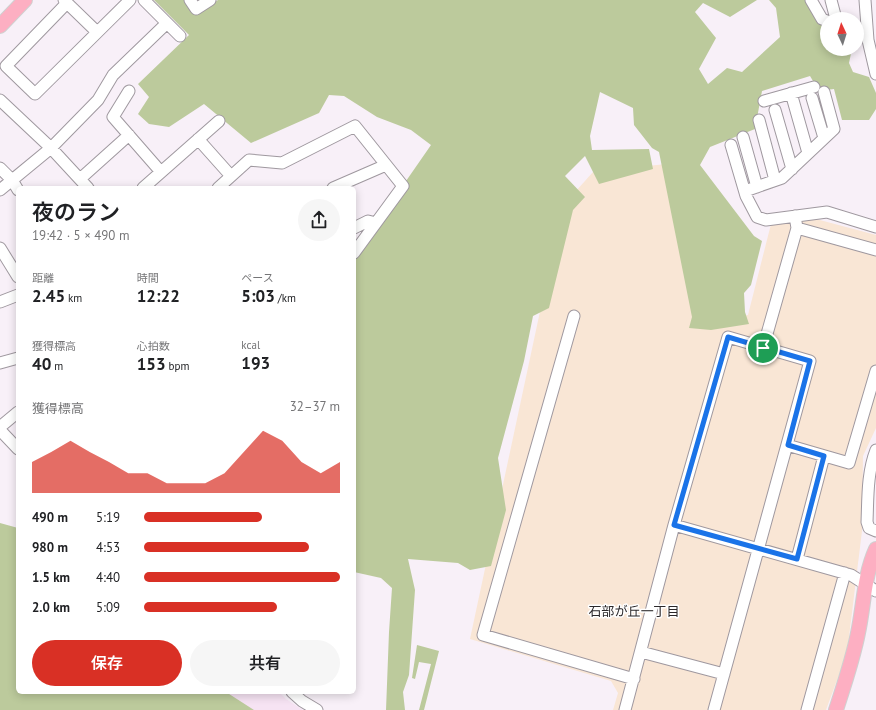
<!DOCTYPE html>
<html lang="ja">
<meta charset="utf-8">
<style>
body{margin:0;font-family:"PT Sans","Noto Sans JP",sans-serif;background:#f6f6f6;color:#202124;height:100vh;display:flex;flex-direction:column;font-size:15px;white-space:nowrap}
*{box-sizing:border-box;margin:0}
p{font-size:13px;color:#757577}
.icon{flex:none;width:22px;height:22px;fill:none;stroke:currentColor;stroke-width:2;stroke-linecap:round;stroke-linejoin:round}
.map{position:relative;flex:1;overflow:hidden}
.drawer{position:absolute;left:16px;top:186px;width:340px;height:508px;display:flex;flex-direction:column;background:#fff;border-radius:6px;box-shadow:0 2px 10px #0003}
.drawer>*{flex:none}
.needle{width:26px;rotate:356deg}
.tools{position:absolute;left:820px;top:12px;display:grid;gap:8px}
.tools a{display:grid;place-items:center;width:44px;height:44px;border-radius:50%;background:#fff;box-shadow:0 2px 10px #0003;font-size:20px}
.pin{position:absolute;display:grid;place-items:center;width:34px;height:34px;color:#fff;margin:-17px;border:2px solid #fff;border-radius:50%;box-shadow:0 1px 4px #0007}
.round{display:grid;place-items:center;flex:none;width:42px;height:42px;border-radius:21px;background:#f6f6f6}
.head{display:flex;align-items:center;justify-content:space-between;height:68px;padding:0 16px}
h1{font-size:22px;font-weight:600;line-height:30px}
.figures{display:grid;grid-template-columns:repeat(3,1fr);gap:6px;height:68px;padding:4px 16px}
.figures div{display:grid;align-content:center}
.figures b{font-size:17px;font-weight:600}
.figures small{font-size:11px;font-weight:400}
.figures p{font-size:11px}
.chart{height:112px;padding:8px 16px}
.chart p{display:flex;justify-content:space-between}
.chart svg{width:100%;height:72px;margin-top:4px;fill:#d93025;opacity:.7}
.action{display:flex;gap:8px;margin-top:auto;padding:8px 16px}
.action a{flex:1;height:46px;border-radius:24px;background:#d93025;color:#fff;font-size:16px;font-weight:600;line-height:46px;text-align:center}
.action a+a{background:#f6f6f6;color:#202124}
ul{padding:0 16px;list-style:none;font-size:13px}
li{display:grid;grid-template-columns:64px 48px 1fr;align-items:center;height:30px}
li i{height:10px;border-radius:5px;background:#d93025}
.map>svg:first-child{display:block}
</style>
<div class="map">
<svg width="876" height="710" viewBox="0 0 876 710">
<rect width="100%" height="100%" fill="#f8f0f8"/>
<path fill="#f9e6d5" d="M 666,164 L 699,323 L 748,315 L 771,224 L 816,219 L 876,235 L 876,428 L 863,456 L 862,531 L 847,653 L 826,710 L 613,710 L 618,693 L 611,681 L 470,639 L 545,288 L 567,201 L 593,172 Z"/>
<path fill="#f6e3f3" d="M 220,692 L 279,692 L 286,699 L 303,710 L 246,710 Z"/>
<path fill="#bcca9c" d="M 154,0 L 191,0 L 201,11 L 218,0 L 757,0 L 730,17 L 703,3 L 695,12 L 716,38 L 699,69 L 708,84 L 727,68 L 742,72 L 780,37 L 776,8 L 769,0 L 807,0 L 827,26 L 827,49 L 852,49 L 849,63 L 853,72 L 869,77 L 876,93 L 876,109 L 869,120 L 842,120 L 834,89 L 819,91 L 810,76 L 762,91 L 755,129 L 710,147 L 700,165 L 754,236 L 762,241 L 751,285 L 744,293 L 745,312 L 749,324 L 711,330 L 689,328 L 692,317 L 659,152 L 652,148 L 634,125 L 633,108 L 600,92 L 590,136 L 592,150 L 649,149 L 653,169 L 599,184 L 585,156 L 565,176 L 585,197 L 573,210 L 549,308 L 533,316 L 524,361 L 498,458 L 506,510 L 491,566 L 470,570 L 458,563 L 408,559 L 415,590 L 409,675 L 403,692 L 405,710 L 386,710 L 389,632 L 392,588 L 381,578 L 354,572 L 354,256 L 431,145 L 411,130 L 377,117 L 344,96 L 329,95 L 319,113 L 251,143 L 204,104 L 169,127 L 149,124 L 138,114 L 149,97 L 138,84 L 189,35 Z
M 0,523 L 18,528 L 18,692 L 226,692 L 254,710 L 0,710 Z
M 417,645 L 439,651 L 424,710 L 419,710 L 431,664 L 419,662 L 415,679 L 412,678 Z"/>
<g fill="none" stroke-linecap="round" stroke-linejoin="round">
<g stroke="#9f989f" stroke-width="13">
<path id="minor" d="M 64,0 L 97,32
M 144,0 L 180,36
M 190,0 L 196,9 L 210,0
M 811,0 L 822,19 L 827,21
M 831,0 L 836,19
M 865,0 L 868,40 L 876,74
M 67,3 L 6,66 L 35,94 L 130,0
M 129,91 L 113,117 L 161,172
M 791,93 L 808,153
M 812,98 L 824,138
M 0,100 L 51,148 L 88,188
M 764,101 L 814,87
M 775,110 L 792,169
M 759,120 L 775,180
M 743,137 L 757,187
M 198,139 L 231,176
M 731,145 L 746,196 L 757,217 L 766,220 L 827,212 L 876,227
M 0,168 L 12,180 L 18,190
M 80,179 L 129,135
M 143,188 L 219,121
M 218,188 L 249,160 L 282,163 L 355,126 L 403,186 L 354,253
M 333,188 L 386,165
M 0,190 L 51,148 L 98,100 L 113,75 L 167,23
M 745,191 L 782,178 L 834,129 L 824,92
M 354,228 L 368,221 L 376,223
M 797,228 L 876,250
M 0,248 L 18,277
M 0,302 L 18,295
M 574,316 L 483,635 L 634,679
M 763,348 L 797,228 L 795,216
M 0,363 L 18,358
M 0,427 L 18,412
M 0,430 L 18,449
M 787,445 L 849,463 L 876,371
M 876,450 C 867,473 868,498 867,522 L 869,528 L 876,531
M 674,525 L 851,575 L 876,591
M 797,559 L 824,456
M 641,652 L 724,674
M 292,692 L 302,701 L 317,710
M 625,710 L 674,525 L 728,337 L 810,361 L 714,710
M 807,710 L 845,573"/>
</g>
<g stroke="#d0d0d0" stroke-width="16">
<path id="major" d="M 0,26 L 25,0
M 836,710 C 844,685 853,659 858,633 C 864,605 864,575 876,549"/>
</g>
<use href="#minor" stroke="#fff" stroke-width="11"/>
<use href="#major" stroke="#fdafc2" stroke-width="14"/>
</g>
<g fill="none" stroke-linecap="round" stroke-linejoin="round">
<g stroke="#fff" stroke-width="8">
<path id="route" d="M 728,337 L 810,361 L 788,445 L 824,456 L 797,559 L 674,525 Z"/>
</g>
<use href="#route" stroke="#1a73e8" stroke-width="5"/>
</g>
<g text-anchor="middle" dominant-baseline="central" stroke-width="3" stroke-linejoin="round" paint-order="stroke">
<g font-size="13" fill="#2b282a" stroke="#fff">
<text x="634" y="611">石部が丘一丁目</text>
</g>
</g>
</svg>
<div class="tools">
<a><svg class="needle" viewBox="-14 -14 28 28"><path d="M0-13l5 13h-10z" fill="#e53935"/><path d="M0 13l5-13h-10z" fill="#757577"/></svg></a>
</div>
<div class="pin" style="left:763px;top:348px;background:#1e9e55"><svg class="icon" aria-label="arrive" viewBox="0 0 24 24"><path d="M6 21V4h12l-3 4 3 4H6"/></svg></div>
<section class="drawer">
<div class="head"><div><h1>夜のラン</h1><p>19:42 · 5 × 490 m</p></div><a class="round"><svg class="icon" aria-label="share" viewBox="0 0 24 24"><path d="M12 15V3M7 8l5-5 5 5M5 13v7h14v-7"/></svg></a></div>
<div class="figures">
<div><p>距離</p><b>2.45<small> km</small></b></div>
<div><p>時間</p><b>12:22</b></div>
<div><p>ペース</p><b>5:03<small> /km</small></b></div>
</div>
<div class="figures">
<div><p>獲得標高</p><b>40<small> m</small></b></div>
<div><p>心拍数</p><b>153<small> bpm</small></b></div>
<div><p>kcal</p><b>193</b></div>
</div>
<div class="chart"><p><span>獲得標高</span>32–37 m</p>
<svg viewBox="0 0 160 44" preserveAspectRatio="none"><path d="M0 44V25L10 19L20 12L30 19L40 25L50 32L60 32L70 38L80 38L90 38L100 32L110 19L120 6L130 12L140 25L150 32L160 25V44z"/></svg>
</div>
<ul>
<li><b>490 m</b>5:19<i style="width:60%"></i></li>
<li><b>980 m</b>4:53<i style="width:84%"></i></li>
<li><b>1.5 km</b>4:40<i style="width:100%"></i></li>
<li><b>2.0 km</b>5:09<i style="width:68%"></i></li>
</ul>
<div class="action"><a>保存</a><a>共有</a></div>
</section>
</div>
